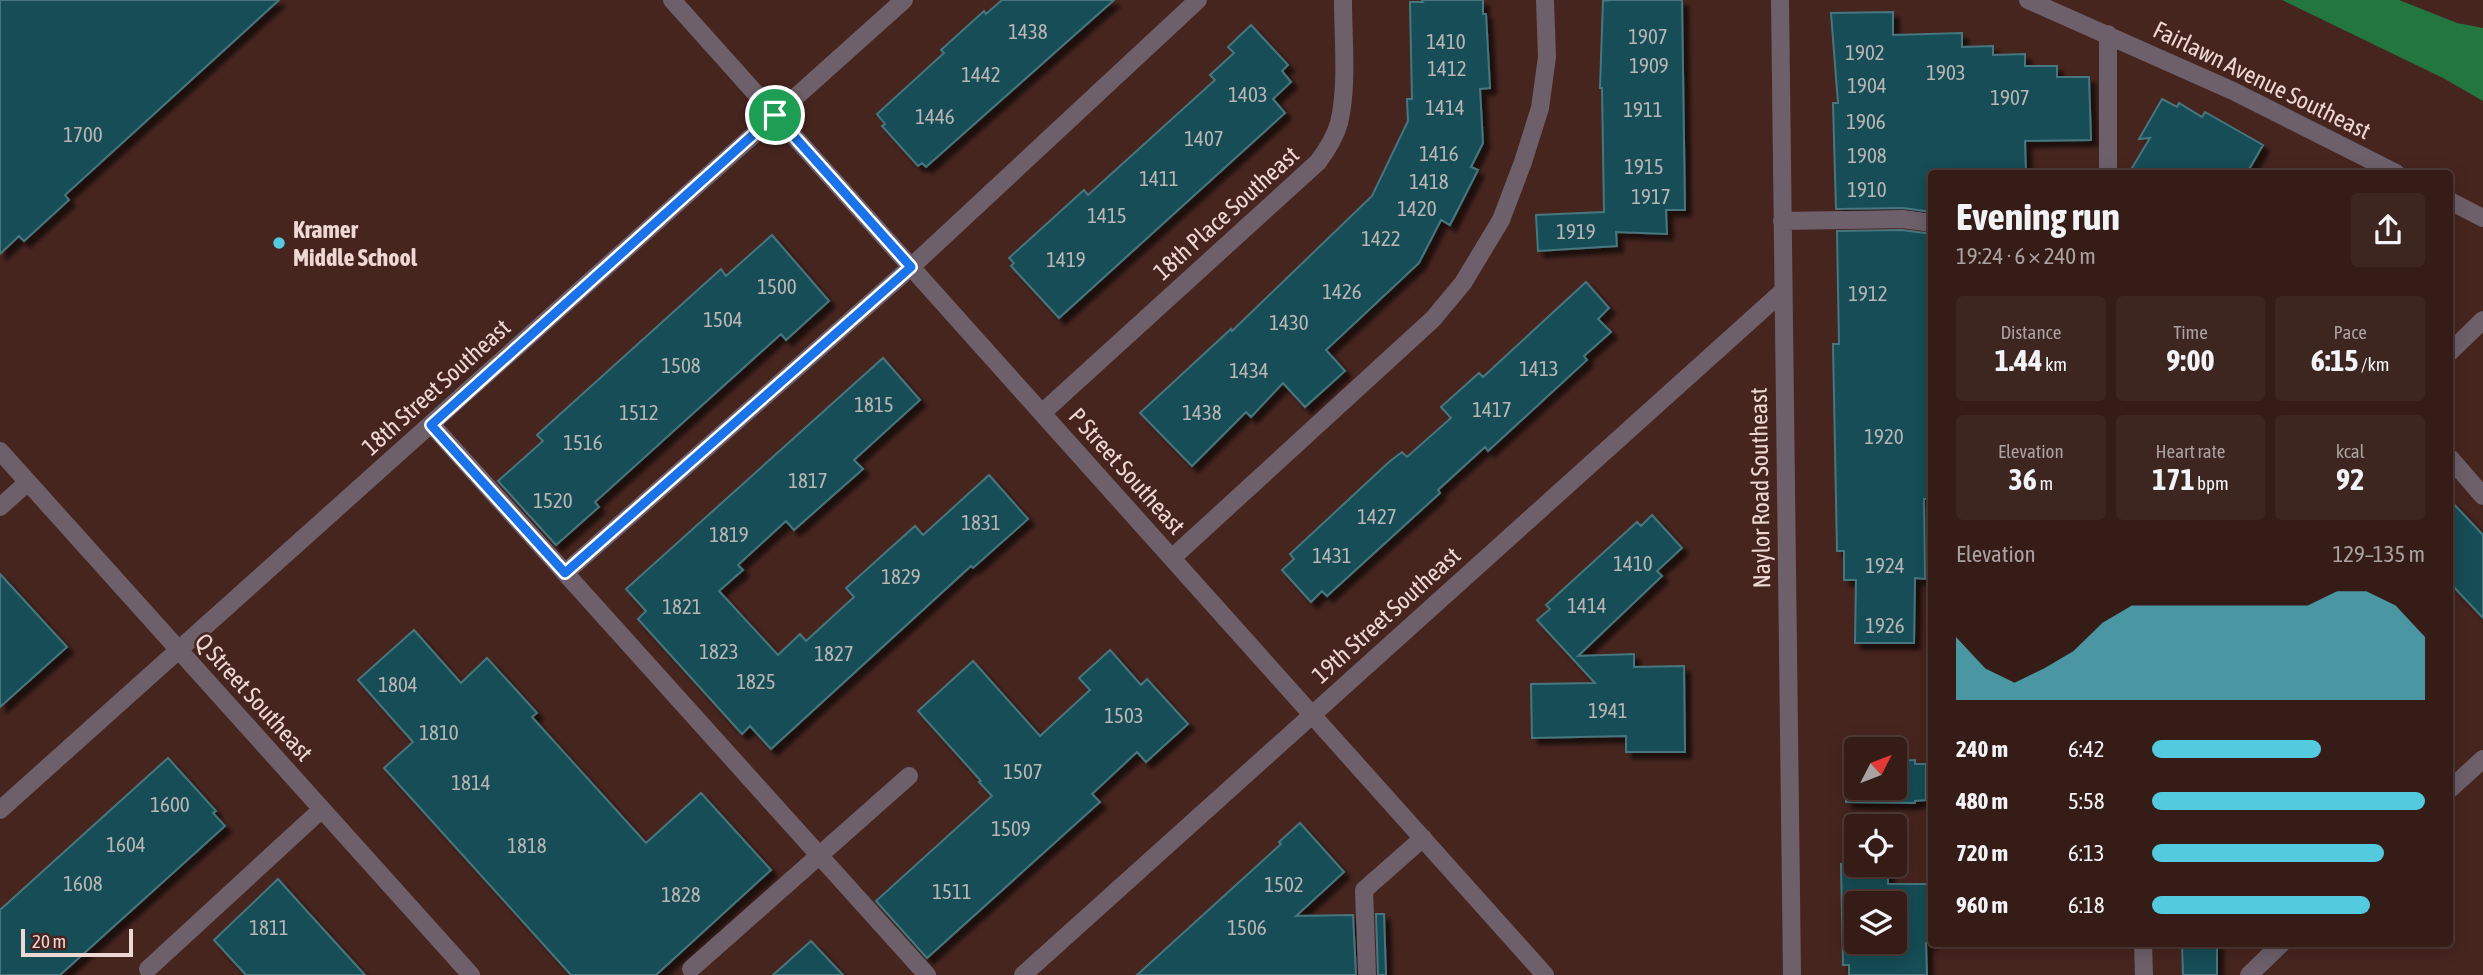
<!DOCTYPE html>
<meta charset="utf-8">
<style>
body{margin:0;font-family:"Asap Condensed",sans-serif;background:#3d2520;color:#f1f3f6;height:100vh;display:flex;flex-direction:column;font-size:26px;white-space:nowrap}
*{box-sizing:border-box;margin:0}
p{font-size:23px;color:#aaa1a1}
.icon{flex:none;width:38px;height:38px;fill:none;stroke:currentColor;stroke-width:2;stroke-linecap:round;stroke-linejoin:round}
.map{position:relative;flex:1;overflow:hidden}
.details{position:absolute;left:1928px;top:170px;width:525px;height:777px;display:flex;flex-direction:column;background:#351c17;border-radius:7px;box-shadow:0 4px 18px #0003,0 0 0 2px #4f3a36}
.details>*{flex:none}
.needle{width:46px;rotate:48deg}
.fabs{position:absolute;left:1844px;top:737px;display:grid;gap:14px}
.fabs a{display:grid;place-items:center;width:63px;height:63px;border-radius:7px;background:#351c17;box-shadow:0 4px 18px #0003,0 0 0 2px #4f3a36;font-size:35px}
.scale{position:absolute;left:21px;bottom:18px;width:112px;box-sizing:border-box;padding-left:7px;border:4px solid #efd8d4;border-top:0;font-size:19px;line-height:24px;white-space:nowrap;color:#efd8d4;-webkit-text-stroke:5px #47251f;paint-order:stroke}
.pin{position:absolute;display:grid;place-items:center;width:60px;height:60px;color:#fff;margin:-30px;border:4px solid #fff;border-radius:50%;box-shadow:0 2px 7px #0007}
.round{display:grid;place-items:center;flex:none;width:74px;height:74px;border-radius:7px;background:#3d2520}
.head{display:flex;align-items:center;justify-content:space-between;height:119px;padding:0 28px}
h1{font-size:38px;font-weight:700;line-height:52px}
.metrics{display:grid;grid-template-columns:repeat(3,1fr);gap:10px;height:119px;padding:7px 28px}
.metrics div{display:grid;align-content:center;border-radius:7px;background:#3d2520;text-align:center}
.metrics b{font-size:30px;font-weight:700}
.metrics small{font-size:19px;font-weight:400}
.metrics p{font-size:19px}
.chart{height:196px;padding:14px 28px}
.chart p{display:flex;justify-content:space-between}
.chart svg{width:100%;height:126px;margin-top:7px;fill:#54cade;opacity:.7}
ul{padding:0 28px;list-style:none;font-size:23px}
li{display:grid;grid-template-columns:112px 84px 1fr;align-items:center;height:52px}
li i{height:18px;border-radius:9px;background:#54cade}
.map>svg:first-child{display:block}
</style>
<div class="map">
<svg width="2483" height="975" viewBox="0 0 2483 975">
<defs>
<filter id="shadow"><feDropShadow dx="6" dy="6" stdDeviation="2" flood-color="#0009"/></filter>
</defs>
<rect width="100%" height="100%" fill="#47251f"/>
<path fill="#23763f" d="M 2282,0 L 2399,0 L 2457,23 L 2483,28 L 2483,101 L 2443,78 Z"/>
<path fill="#144d56" stroke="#47767f" stroke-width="2" fill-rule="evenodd" filter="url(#shadow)" d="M 0,0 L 279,0 L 65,195 L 69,200 L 24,241 L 19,236 L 0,254 Z
M 1002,0 L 1114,0 L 926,167 L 922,163 L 918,166 L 882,126 L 885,124 L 877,114 L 944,53 L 941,50 L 984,11 L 986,14 Z
M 1422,0 L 1483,0 L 1483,14 L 1486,14 L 1490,88 L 1480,89 L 1483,143 L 1471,167 L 1478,170 L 1450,225 L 1441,220 L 1419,263 L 1326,350 L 1345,371 L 1305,407 L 1283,383 L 1251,417 L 1246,412 L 1192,466 L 1140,413 L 1231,329 L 1232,331 L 1372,196 L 1408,121 L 1407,99 L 1412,99 L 1410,2 L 1423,2 Z
M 1612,0 L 1682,0 L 1685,210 L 1666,210 L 1667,234 L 1616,232 L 1617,246 L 1538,251 L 1536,215 L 1604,212 L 1602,88 L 1600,88 L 1603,1 Z
M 1893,12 L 1893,35 L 1962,33 L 1962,47 L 1993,46 L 1993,55 L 2025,54 L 2025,66 L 2057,66 L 2057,77 L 2089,77 L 2091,140 L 2025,141 L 2026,173 L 1932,173 L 1932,212 L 1903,208 L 1836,209 L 1833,103 L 1838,103 L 1831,13 Z
M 1251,25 L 1288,65 L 1282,71 L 1291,82 L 1273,99 L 1285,113 L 1059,318 L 1011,266 L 1014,263 L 1009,258 L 1084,190 L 1088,195 L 1215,80 L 1210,75 L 1234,53 L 1228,47 Z
M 2162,99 L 2177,107 L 2179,103 L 2202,117 L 2205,112 L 2263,145 L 2247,173 L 2129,173 L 2150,138 L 2139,139 Z
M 1902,230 L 1932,234 L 1932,499 L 1924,499 L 1925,579 L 1915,578 L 1914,643 L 1855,643 L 1856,580 L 1844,580 L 1844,551 L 1837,551 L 1833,344 L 1839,344 L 1837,231 Z
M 772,235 L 829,301 L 786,340 L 781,334 L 595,502 L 599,507 L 556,545 L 498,481 L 543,441 L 537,435 L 721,269 L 726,276 Z
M 1586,282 L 1609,308 L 1598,319 L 1611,332 L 1584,356 L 1587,360 L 1488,451 L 1485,447 L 1438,490 L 1440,493 L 1327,596 L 1322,591 L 1311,602 L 1282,570 L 1294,559 L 1290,554 L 1389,462 L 1402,452 L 1407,457 L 1451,418 L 1441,407 L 1479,373 L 1483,377 Z
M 883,358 L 920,400 L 854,460 L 863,469 L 794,530 L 786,521 L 738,565 L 743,570 L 719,591 L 778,655 L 800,634 L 806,641 L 854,597 L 846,588 L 915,526 L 923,535 L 989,475 L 1028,519 L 973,568 L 971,566 L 771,749 L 750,726 L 742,734 L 638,619 L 646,611 L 626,589 Z
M 2450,500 L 2483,535 L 2483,618 L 2450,583 Z
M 1652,515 L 1682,548 L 1657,571 L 1662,576 L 1578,656 L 1634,654 L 1634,667 L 1684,666 L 1685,752 L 1626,752 L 1626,736 L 1532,738 L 1531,684 L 1595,683 L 1537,620 L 1550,609 L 1546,605 L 1637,522 L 1641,526 Z
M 0,574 L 67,647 L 0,707 Z
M 414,630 L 461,683 L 487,658 L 537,713 L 532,717 L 646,843 L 701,793 L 771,870 L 656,975 L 571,975 L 384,768 L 413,742 L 358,680 Z
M 1110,650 L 1141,685 L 1147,679 L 1188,724 L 1146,762 L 1137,752 L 1092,794 L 1100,802 L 927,958 L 876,901 L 992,796 L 979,782 L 981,781 L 918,711 L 973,661 L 1040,736 L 1090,690 L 1079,678 Z
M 168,758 L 216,811 L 213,813 L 225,826 L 60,975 L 0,975 L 0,910 Z
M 1915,760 L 1915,764 L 1926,764 L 1926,800 L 1915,801 L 1915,803 L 1846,802 L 1846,764 L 1856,763 L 1857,761 L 1857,788 L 1895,788 L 1895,761 Z
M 1300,823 L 1344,872 L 1296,916 L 1353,915 L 1356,975 L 1137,975 L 1281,844 L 1279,842 Z
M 1841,864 L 1888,864 L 1888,884 L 1932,884 L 1932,943 L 1926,943 L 1927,975 L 1849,975 L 1849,965 L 1843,965 ZM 1857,903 L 1895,903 L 1895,942 L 1857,942 Z
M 278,879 L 304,908 L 365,975 L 246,975 L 214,940 Z
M 1376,914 L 1384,914 L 1386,975 L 1378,975 Z
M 811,941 L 843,975 L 773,975 Z
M 2182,943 L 2217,943 L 2217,975 L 2183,975 Z"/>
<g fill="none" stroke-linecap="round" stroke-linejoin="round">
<path stroke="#6d606b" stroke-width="18" d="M 672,0 L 1545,975
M 1780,0 L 1792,975
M 2028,0 L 2233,91 L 2396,173
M 2108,173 L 2108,34
M 2450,201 L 2483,218
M 1782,221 L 1903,219 L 1932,223
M 2450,352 L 2483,320
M 1042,413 L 1318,162 C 1327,150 1335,137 1339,123 C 1348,86 1343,38 1343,0
M 431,424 L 927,975
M 0,451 L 471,975
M 2450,458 L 2483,496
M 0,507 L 28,482
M 1172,558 L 1433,319 L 1463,283 L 1501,220 L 1523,162 L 1540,108 L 1547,57 L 1545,0
M 565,573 L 911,267 L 1198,0
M 2450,789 L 2483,759
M 0,810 L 904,0
M 2143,943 L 2144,975
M 148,969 L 322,809
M 691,969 L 909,776
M 1023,975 L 1782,292
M 1367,975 L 1364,890 L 1423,838
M 2249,975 L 2282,943"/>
</g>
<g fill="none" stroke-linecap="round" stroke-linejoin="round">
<g stroke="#fff" stroke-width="14">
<path id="route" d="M 775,115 L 911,267 L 565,573 L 431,425 Z"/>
</g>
<use href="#route" stroke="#1a73e8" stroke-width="9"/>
</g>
<circle fill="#54cade" stroke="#47251f" stroke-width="2.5" cx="279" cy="243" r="7"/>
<g text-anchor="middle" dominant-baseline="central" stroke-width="5" stroke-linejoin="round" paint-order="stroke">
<g font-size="21" fill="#b8b5b4">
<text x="1028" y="31">1438</text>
<text x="1648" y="36">1907</text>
<text x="1446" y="41">1410</text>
<text x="1865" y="52">1902</text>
<text x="1649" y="65">1909</text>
<text x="1447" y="68">1412</text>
<text x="1946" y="72">1903</text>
<text x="981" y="74">1442</text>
<text x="1867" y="85">1904</text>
<text x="1248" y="94">1403</text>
<text x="2010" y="97">1907</text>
<text x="1445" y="107">1414</text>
<text x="1643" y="109">1911</text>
<text x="935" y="116">1446</text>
<text x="1866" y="121">1906</text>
<text x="83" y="134">1700</text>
<text x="1204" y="138">1407</text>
<text x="1439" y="153">1416</text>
<text x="1867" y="155">1908</text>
<text x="1644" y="166">1915</text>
<text x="1159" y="178">1411</text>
<text x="1429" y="181">1418</text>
<text x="1867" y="189">1910</text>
<text x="1651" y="196">1917</text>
<text x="1417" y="208">1420</text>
<text x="1107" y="215">1415</text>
<text x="1576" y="231">1919</text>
<text x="1381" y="238">1422</text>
<text x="1066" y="259">1419</text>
<text x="777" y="286">1500</text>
<text x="1342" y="291">1426</text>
<text x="1868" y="293">1912</text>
<text x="723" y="319">1504</text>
<text x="1289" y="322">1430</text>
<text x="681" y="365">1508</text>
<text x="1539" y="368">1413</text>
<text x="1249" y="370">1434</text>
<text x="874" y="404">1815</text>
<text x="1492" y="409">1417</text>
<text x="639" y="412">1512</text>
<text x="1202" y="412">1438</text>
<text x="1884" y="436">1920</text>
<text x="583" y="442">1516</text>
<text x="808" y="480">1817</text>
<text x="553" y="500">1520</text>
<text x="1377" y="516">1427</text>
<text x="981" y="522">1831</text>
<text x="729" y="534">1819</text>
<text x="1332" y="555">1431</text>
<text x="1633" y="563">1410</text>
<text x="1885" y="565">1924</text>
<text x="901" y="576">1829</text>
<text x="1587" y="605">1414</text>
<text x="682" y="606">1821</text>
<text x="1885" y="625">1926</text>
<text x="719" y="651">1823</text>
<text x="834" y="653">1827</text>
<text x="756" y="681">1825</text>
<text x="398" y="684">1804</text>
<text x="1608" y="710">1941</text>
<text x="1124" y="715">1503</text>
<text x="439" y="732">1810</text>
<text x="1023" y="771">1507</text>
<text x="471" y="782">1814</text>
<text x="170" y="804">1600</text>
<text x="1011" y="828">1509</text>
<text x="126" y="844">1604</text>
<text x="527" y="845">1818</text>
<text x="83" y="883">1608</text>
<text x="1284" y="884">1502</text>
<text x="952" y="891">1511</text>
<text x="681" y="894">1828</text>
<text x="269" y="927">1811</text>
<text x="1247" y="927">1506</text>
</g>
<g font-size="24" fill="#efd8d4" stroke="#47251f">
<text transform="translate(2262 80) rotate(26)">Fairlawn Avenue Southeast</text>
<text transform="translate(1226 213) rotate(-42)">18th Place Southeast</text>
<text transform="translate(436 387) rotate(-42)">18th Street Southeast</text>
<text transform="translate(1127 471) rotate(48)">P Street Southeast</text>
<text transform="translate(1760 488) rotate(-91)">Naylor Road Southeast</text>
<text transform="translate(1386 615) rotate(-42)">19th Street Southeast</text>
<text transform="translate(254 697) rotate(48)">Q Street Southeast</text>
</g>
<g font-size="24" font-weight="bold" fill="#efd8d4" stroke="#47251f" text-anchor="start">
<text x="293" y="229">Kramer<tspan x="293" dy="28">Middle School</tspan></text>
</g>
</g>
</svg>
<div class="fabs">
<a><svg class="needle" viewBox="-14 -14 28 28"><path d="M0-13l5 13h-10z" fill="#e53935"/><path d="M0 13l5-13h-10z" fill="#aaa1a1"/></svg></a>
<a><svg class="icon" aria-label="locate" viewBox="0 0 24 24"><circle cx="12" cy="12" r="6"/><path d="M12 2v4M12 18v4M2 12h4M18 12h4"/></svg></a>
<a><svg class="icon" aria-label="layers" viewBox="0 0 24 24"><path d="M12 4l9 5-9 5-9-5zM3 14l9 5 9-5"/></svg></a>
</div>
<div class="scale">20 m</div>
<div class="pin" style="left:775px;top:115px;background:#1e9e55"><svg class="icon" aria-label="arrive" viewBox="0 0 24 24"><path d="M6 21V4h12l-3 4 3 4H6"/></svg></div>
<section class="details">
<div class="head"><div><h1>Evening run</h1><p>19:24 · 6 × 240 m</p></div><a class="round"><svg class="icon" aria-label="share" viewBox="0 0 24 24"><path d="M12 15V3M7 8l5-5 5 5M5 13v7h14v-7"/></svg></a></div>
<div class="metrics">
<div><p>Distance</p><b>1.44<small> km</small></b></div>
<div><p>Time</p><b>9:00</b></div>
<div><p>Pace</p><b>6:15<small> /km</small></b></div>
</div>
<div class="metrics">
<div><p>Elevation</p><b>36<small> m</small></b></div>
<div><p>Heart rate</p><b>171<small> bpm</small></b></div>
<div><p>kcal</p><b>92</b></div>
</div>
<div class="chart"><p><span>Elevation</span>129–135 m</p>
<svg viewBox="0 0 160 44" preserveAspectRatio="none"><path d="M0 44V22L10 33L20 38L30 33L40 27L50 17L60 11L70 11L80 11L90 11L100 11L110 11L120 11L130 6L140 6L150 11L160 22V44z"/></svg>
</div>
<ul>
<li><b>240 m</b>6:42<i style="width:62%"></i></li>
<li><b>480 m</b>5:58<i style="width:100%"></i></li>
<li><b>720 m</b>6:13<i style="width:85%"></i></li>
<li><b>960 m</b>6:18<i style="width:80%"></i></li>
</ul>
</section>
</div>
